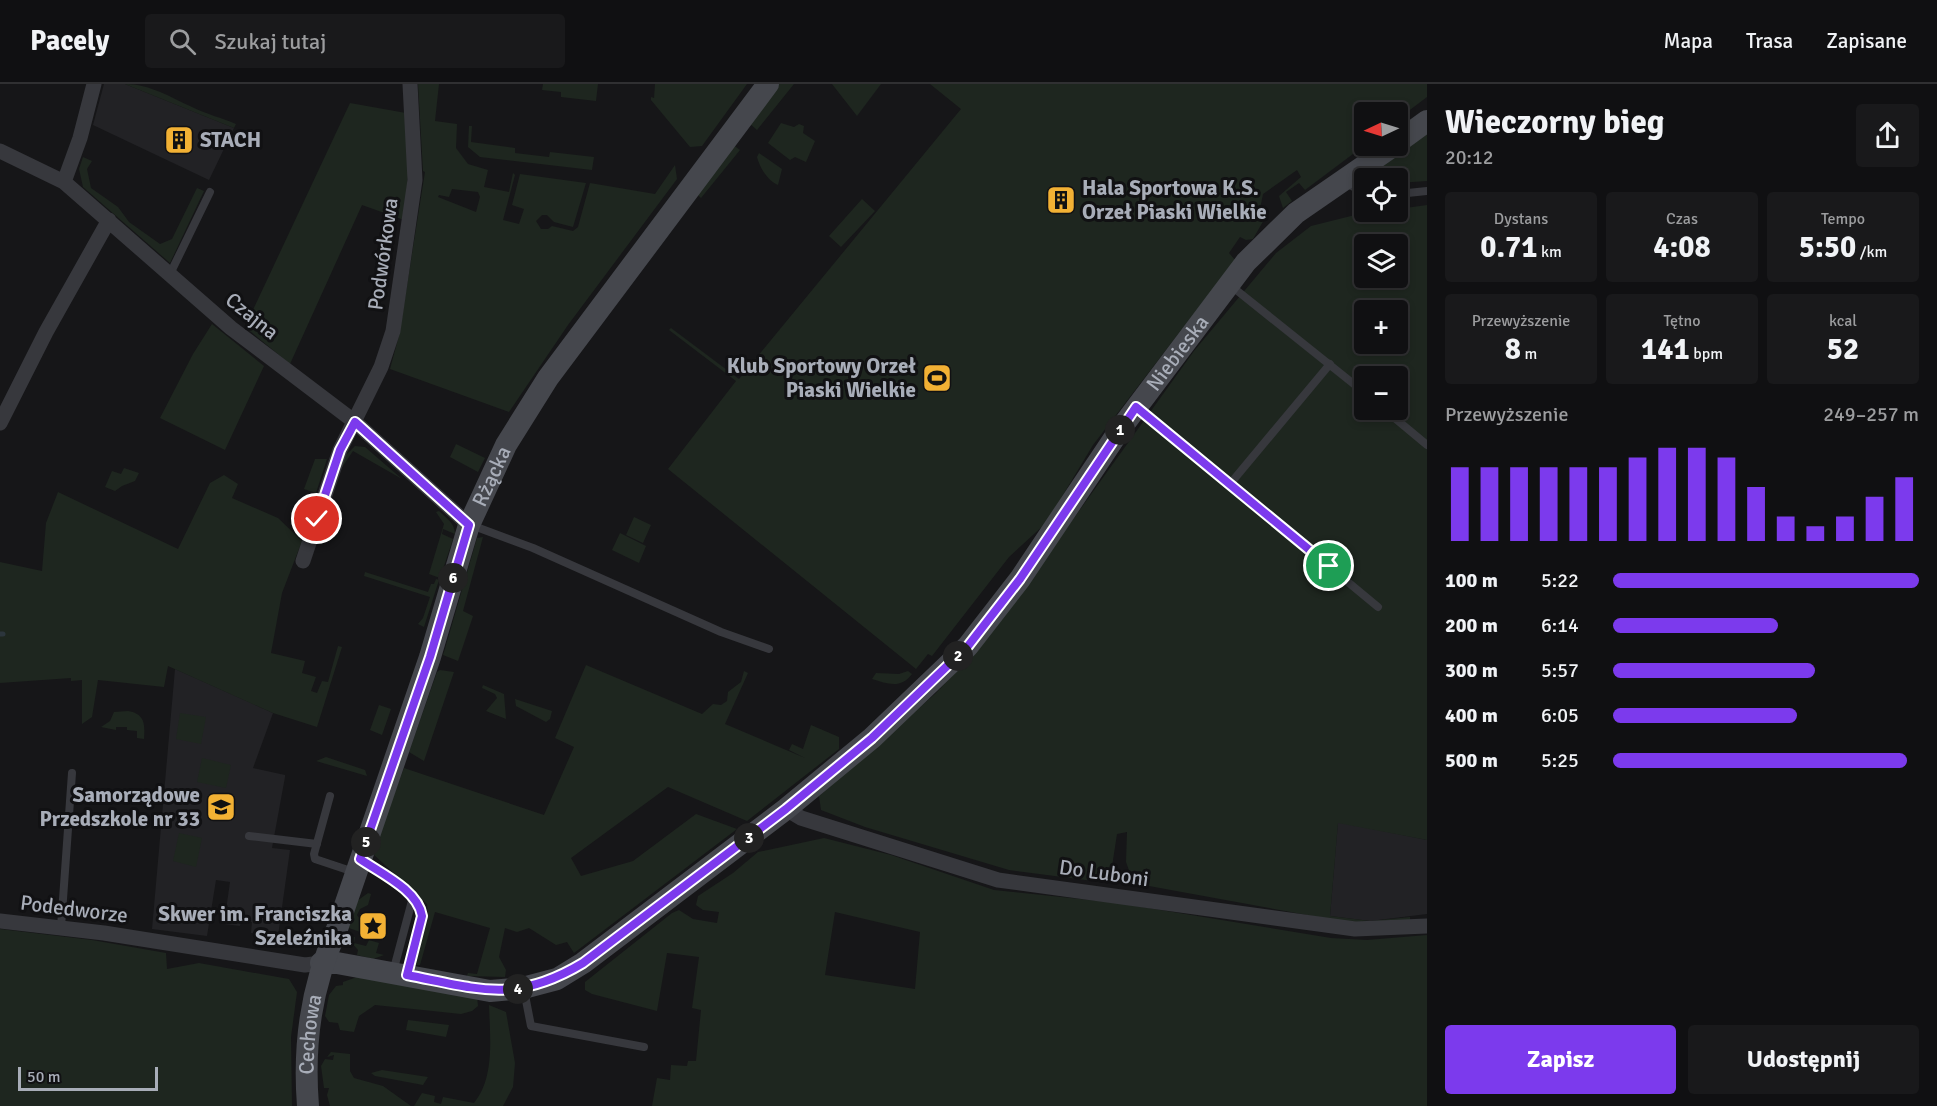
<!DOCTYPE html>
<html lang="pl">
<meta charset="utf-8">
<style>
body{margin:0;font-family:Signika,sans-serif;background:#19191b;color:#f1f3f6;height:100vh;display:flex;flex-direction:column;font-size:22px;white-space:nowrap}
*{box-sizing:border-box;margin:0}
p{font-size:20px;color:#9c9d9f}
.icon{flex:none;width:33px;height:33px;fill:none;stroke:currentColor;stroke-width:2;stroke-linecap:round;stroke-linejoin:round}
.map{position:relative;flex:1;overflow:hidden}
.side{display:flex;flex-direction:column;background:#101012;width:510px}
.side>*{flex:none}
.needle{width:39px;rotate:266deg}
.tools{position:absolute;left:1354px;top:18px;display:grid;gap:12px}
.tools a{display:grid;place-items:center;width:54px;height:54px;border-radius:6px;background:#101012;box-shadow:0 3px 9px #0003,0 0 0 2px #303032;font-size:30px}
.scale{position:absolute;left:18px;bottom:15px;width:140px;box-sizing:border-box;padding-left:6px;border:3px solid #a8adb8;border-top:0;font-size:16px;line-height:21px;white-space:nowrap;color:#a8adb8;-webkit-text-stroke:4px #111113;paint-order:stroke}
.pin{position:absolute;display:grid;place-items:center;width:51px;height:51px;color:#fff;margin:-26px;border:3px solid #fff;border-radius:50%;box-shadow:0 2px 6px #0007}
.km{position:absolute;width:30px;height:30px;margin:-15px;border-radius:50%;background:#222;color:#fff;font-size:16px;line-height:30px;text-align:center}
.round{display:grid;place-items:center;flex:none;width:63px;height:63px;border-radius:6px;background:#19191b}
.summary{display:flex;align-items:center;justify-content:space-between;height:102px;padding:0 18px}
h1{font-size:33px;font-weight:700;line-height:45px}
.metrics{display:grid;grid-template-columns:repeat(3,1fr);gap:9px;height:102px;padding:6px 18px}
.metrics div{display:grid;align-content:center;border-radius:6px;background:#19191b;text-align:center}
.metrics b{font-size:30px;font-weight:700}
.metrics small{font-size:16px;font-weight:400}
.metrics p{font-size:16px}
.chart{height:168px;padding:12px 18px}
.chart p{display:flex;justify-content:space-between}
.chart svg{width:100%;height:108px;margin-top:6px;stroke:#7c3aed;stroke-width:6}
.cta{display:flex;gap:12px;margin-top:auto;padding:12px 18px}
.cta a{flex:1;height:69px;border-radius:6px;background:#7c3aed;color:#fff;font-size:24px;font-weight:700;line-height:69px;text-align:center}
.cta a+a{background:#19191b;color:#f1f3f6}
ul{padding:0 18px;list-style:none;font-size:20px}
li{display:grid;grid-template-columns:96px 72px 1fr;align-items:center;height:45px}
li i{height:15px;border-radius:8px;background:#7c3aed}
header{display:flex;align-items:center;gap:36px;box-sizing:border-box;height:84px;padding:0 30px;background:#101012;border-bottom:2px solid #303032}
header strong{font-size:28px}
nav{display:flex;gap:33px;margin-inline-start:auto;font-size:21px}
.search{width:420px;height:54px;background:#19191b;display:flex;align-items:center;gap:15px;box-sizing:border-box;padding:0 21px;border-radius:6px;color:#9c9d9f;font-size:22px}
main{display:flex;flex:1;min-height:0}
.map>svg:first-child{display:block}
</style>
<header>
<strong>Pacely</strong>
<div class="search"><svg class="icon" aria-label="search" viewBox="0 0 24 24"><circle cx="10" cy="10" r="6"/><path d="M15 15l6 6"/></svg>Szukaj tutaj</div>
<nav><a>Mapa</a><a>Trasa</a><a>Zapisane</a></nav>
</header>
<main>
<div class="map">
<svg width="1427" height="1022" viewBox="0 0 1427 1022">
<rect width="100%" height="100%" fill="#161618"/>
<path fill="#222225" d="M 104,0 L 125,0 L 234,44 L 209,96 L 93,41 Z
M 175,585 L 273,629 L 253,684 L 285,691 L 285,693 L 272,764 L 290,766 L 278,852 L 251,849 L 252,838 L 241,837 L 240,842 L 224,840 L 230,798 L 216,796 L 207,852 L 152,845 Z
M 1338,738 L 1427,756 L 1427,830 L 1370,837 L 1330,832 Z"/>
<path fill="#1e261f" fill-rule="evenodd" d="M 125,0 C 150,0 170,13 192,23 C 206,30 222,34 236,40 L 234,44 Z
M 418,0 L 439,0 L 435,37 L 457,40 L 456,64 L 468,80 L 488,86 L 484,103 L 509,108 L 513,89 L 515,91 L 503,136 L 519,140 L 524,125 L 512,121 L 520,90 L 586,99 L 573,143 L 554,138 L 547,131 L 542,131 L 536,137 L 541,145 L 548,145 L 552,142 L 573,147 L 578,143 L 590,99 L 655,110 L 675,81 L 677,95 L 568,241 L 509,328 L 390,285 L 399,252 L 425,88 L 423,87 ZM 452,105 L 478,108 L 480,113 L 476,128 L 438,113 L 439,111 L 449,113 Z
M 543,0 L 598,0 L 596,17 L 561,13 L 561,8 L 542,6 Z
M 655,0 L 747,0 L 702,62 L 690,63 L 651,16 L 651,13 L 654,14 Z
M 777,0 L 794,0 L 757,46 L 749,39 Z
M 832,0 L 881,0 L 857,32 Z
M 930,0 L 1427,0 L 1427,13 L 1398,35 L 1398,28 L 1365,28 L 1365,61 L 1305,106 L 1299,99 L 1286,108 L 1292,117 L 1283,124 L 1279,112 L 1301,93 L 1297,86 L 1263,110 L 1260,125 L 1265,134 L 1253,155 L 1246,156 L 1240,153 L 1229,169 L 1235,176 L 1093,361 L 1046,439 L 1009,473 L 932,572 L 928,570 L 916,585 L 668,385 L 736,297 L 669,246 L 671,244 L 739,295 L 961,25 Z
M 350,19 L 406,29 L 409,79 L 404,136 L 362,121 L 290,280 L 245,243 Z
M 781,39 L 794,43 L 799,40 L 804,42 L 803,49 L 815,57 L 806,78 L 795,73 L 790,76 L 768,59 Z
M 469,42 L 472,42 L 471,58 L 515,64 L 515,69 L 549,73 L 550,68 L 594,73 L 592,86 L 480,73 L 468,63 Z
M 1427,47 L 1427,97 L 1398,99 L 1398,94 L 1365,94 L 1365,97 L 1365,93 Z
M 732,60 L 740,66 L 701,114 L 697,110 Z
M 759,69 L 782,85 L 778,101 C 767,96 760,84 757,73 Z
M 83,73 L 92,77 L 87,85 L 91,104 L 118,123 L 129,138 L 160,160 L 172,155 L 197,104 L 204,107 L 170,179 L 83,103 L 79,85 Z
M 862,115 L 875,127 L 841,163 L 829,152 Z
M 1427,121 L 1427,756 L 1338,739 L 1330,832 L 1370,837 L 1410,833 L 1410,837 L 1353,838 L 1329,835 L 1149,802 L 1131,792 L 1126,778 L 1127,748 L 1117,750 L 1111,789 L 1101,798 L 1009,786 L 865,743 L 821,726 L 819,712 L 936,609 L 987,555 L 1194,267 L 1276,169 L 1311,142 L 1367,128 L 1398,128 L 1398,125 ZM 1365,160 L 1398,160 L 1398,194 L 1365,194 ZM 1365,226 L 1398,226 L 1398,260 L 1365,260 ZM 1365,292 L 1398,292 L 1398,326 L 1365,326 Z
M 212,240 L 264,282 L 225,366 L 160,334 L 193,270 Z
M 456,360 L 485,374 L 478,388 L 450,373 Z
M 355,362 L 365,363 L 402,395 L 353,367 L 341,385 L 346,371 Z
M 315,375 L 327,375 L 316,409 L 304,405 Z
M 124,384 L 139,389 L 135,397 L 122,402 L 115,407 L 105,403 L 112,387 L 121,390 Z
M 224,391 L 238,400 L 232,414 L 278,434 L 302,457 L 282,509 L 271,569 L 305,577 L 302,589 L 316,593 L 311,607 L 317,609 L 322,597 L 328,598 L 338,562 L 342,563 L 317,643 L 273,629 L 168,582 L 164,603 L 98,596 L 92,633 L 82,640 L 82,596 L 71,597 L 71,594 L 0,599 L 0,478 L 42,487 L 46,439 L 58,408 L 178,465 L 210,399 Z
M 439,427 C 446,434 455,439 455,450 L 443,445 L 442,450 L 453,455 L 440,494 L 429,490 L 444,440 L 436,428 Z
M 634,433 L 651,441 L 643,459 L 626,451 Z
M 620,449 L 646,462 L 639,479 L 612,466 Z
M 483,453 L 463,527 L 473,532 L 458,577 L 443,571 L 444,568 L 477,454 Z
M 365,488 L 428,508 L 431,500 L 434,500 L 436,495 L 439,496 L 424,543 L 418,540 L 423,534 L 430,513 L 364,492 Z
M 586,581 L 702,630 L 713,620 L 721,621 L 727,617 L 728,608 L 741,598 L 744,587 L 748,589 L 725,640 L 805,674 L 789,666 L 792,660 L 803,665 L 811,641 L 839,653 L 839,665 L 747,737 L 668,703 L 571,774 L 581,792 L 633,777 L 696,730 L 737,745 L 574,869 L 567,858 L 556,861 L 529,844 L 517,848 L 505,844 L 499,873 L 506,886 L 505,893 L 467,892 L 468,889 L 477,890 L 490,844 L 435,828 L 420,881 L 415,881 L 428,833 L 427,820 L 372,769 L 404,684 L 544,731 L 574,663 L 555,654 Z
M 440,586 L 454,588 L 424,677 L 409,668 L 437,588 Z
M 908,587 L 912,590 C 901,605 888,600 872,595 L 876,589 L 899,590 Z
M 483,601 L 504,610 L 506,635 L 486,627 L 497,614 L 495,610 L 482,604 Z
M 515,615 L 552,627 L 550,635 L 546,638 L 516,622 Z
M 379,621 L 391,625 L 382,651 L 370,646 Z
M 128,627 C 145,630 145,640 144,655 L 137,654 L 137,647 L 127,646 L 127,643 L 116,643 L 116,646 L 101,643 L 110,637 L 114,628 Z
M 180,629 L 206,633 L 201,660 L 176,655 Z
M 326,673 L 365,686 L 367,692 L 316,677 Z
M 202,674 L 231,681 L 226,704 L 197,698 Z
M 179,749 L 202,754 L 196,783 L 173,777 Z
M 824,754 L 891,771 L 994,806 L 1118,819 L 1331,854 L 1367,856 L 1427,851 L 1427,1022 L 652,1022 L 657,994 L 670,996 L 671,981 L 687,982 L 688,977 L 696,977 L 701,926 L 692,924 L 699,873 L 667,869 L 657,927 L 592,910 L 585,906 L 585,898 L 672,829 L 679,826 L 693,835 L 717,839 L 719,828 L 703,826 L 696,821 L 698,812 L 733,789 L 758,768 ZM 835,828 L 920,848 L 915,905 L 825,891 Z
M 368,809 L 371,810 L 368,821 L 360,825 L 357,831 L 363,840 L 360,848 L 349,844 L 357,817 Z
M 0,845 L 92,856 L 166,869 L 167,885 L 199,879 L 289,895 L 297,908 L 291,953 L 292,1022 L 0,1022 Z
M 350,852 L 355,853 L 354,859 L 366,862 L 369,856 L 379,859 L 376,869 L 384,871 L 373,875 L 357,871 L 358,866 L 351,858 Z
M 357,893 L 477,912 L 478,922 L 472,927 L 461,930 L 375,921 L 359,932 L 354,948 L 340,946 L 338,939 L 329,938 L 325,932 L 329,911 L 336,902 L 343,901 L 343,898 Z
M 489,921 L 506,928 L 515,979 L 513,1003 L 503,1022 L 414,1022 L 422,1009 L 435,1012 L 434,1018 L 441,1020 L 443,1013 L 474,1019 C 495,994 490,953 489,921 Z
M 408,936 L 449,941 L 446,953 L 406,946 Z
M 331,968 L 350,970 L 350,987 L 354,994 L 383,1002 L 411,1022 L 330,1022 L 327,1011 L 329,1004 L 324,1004 L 321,982 L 325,975 L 333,976 L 334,971 L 327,973 Z
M 382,986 L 428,993 L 423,1001 L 375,992 L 371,989 Z"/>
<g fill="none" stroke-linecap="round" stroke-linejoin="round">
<path stroke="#2c353c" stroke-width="5" d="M 0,550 L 3,550"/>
<path stroke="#37383d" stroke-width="8" d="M 1346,99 L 1365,109
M 1398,110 L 1427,107
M 170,190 L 210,108
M 1230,201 L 1365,309
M 1138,324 L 1378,523
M 1385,326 L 1427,361
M 1230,400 L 1330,280
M 471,441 L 533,464 L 721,548 L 769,565
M 330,712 L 314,770 L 315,775 L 354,788
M 249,752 L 317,760
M 364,778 L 413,813 L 393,888
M 61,843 L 72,689
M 407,890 L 422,832 L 420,822 L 413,813
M 524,906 L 531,942 L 644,963"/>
<path stroke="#37383d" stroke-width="15" d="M 0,67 L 64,98 L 231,244 L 355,338 L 469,441
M 64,98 L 80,54 L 94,0
M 0,339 L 46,248 L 109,136
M 303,477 L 340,366 L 381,283 L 393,247 L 415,96 L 410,0
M 786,725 L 801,734 L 998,796 L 1355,845 L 1427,842
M 0,837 L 104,849 L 305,881 L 321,879"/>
<g stroke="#45474d" stroke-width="22">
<path d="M 1398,58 L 1427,37"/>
<path id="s1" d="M 321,879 L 337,879 L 490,907 L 523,904 L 557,895 L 583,879 L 786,725 L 872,654 L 968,562 L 1020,495 L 1121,344 L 1246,178 L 1296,129 L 1393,62"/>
<path id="s2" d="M 308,1022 C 303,959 311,902 337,845 L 430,573 L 469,441 L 506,361 L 548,294 L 768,0"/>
</g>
</g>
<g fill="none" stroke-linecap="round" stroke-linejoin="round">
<g stroke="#fff" stroke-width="12">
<path id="route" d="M 317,435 L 340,366 L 355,338 L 469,441 L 430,573 L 360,775 C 380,789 418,806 422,832 L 407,891 C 479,905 515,920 583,879 L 786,725 L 872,654 L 968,562 L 1020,495 L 1136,323 L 1329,482"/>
</g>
<use href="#route" stroke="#7c3aed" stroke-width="8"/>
</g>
<defs>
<g id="building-square" transform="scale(1.5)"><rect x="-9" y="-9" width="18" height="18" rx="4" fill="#f2b134" stroke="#111113"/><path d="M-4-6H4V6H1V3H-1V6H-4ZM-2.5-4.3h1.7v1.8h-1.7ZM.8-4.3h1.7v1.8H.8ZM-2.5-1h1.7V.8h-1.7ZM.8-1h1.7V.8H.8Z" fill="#111"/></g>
<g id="stadium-square" transform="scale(1.5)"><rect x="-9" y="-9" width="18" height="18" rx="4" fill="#f2b134" stroke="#111113"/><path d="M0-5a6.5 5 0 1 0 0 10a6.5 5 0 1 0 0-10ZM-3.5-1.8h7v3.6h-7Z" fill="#111"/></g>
<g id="school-square" transform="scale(1.5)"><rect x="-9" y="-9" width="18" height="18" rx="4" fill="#f2b134" stroke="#111113"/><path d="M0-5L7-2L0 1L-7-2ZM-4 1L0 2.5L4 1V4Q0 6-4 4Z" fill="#111"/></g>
<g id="sight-square" transform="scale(1.5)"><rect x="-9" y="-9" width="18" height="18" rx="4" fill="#f2b134" stroke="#111113"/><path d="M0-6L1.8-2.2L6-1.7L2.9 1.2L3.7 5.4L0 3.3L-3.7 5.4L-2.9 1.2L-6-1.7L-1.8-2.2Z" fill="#111"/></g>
</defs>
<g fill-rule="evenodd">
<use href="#building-square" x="179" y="56"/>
<use href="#building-square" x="1061" y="116"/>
<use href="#stadium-square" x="937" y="294"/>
<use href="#school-square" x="221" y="723"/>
<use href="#sight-square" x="373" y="842"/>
</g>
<g text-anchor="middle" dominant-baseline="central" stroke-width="6" stroke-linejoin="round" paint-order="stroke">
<g font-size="21" font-weight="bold" fill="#a8adb8" stroke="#111113" text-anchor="end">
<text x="200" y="56" text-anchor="start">STACH</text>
<text x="1082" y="104" text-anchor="start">Hala Sportowa K.S.<tspan x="1082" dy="24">Orzeł Piaski Wielkie</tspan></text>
<text x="916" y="282">Klub Sportowy Orzeł<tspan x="916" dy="24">Piaski Wielkie</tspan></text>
<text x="200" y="711">Samorządowe<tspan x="200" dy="24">Przedszkole nr 33</tspan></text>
<text x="352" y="830">Skwer im. Franciszka<tspan x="352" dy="24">Szeleźnika</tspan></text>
</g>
<g font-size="21" fill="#a8adb8" stroke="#111113">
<text transform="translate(383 170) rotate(-82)">Podwórkowa</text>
<text transform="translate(252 232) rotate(39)">Czajna</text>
<text stroke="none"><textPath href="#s1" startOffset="1130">Niebieska</textPath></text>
<text stroke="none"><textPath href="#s2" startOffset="660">Rżącka</textPath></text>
<text transform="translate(1104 789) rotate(8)">Do Luboni</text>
<text transform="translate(74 825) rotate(7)">Podedworze</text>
<text stroke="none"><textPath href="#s2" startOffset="72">Cechowa</textPath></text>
</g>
</g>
</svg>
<div class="tools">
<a><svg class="needle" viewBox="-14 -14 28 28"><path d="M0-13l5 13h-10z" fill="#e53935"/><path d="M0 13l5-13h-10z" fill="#9c9d9f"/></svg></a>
<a><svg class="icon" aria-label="locate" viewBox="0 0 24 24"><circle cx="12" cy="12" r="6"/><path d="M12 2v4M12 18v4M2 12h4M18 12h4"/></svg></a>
<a><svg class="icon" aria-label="layers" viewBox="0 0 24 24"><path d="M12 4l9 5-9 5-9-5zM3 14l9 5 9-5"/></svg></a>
<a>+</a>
<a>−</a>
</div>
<div class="scale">50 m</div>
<div class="pin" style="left:1329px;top:482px;background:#1e9e55"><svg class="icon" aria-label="arrive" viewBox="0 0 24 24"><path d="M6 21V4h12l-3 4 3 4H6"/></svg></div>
<div class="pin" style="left:317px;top:435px;background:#d93025"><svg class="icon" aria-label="check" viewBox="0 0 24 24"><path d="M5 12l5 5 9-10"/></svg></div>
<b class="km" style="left:1120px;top:346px">1</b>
<b class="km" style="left:958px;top:572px">2</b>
<b class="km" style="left:749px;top:754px">3</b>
<b class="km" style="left:518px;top:905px">4</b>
<b class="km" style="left:366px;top:758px">5</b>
<b class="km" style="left:453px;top:494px">6</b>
</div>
<section class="side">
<div class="summary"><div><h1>Wieczorny bieg</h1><p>20:12</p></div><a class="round"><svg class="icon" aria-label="share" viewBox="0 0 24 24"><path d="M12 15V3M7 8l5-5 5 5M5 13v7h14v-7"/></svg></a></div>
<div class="metrics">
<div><p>Dystans</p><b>0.71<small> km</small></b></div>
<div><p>Czas</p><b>4:08</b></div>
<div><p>Tempo</p><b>5:50<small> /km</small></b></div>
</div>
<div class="metrics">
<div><p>Przewyższenie</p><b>8<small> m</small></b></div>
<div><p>Tętno</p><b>141<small> bpm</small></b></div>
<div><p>kcal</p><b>52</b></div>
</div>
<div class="chart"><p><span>Przewyższenie</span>249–257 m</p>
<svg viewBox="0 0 160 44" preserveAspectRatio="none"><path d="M5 44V14M15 44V14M25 44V14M35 44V14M45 44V14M55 44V14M65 44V10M75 44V6M85 44V6M95 44V10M105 44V22M115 44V34M125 44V38M135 44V34M145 44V26M155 44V18"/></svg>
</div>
<ul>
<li><b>100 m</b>5:22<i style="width:100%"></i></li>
<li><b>200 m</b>6:14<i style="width:54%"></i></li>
<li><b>300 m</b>5:57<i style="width:66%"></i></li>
<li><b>400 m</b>6:05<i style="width:60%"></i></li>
<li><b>500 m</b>5:25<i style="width:96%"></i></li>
</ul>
<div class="cta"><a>Zapisz</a><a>Udostępnij</a></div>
</section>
</main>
